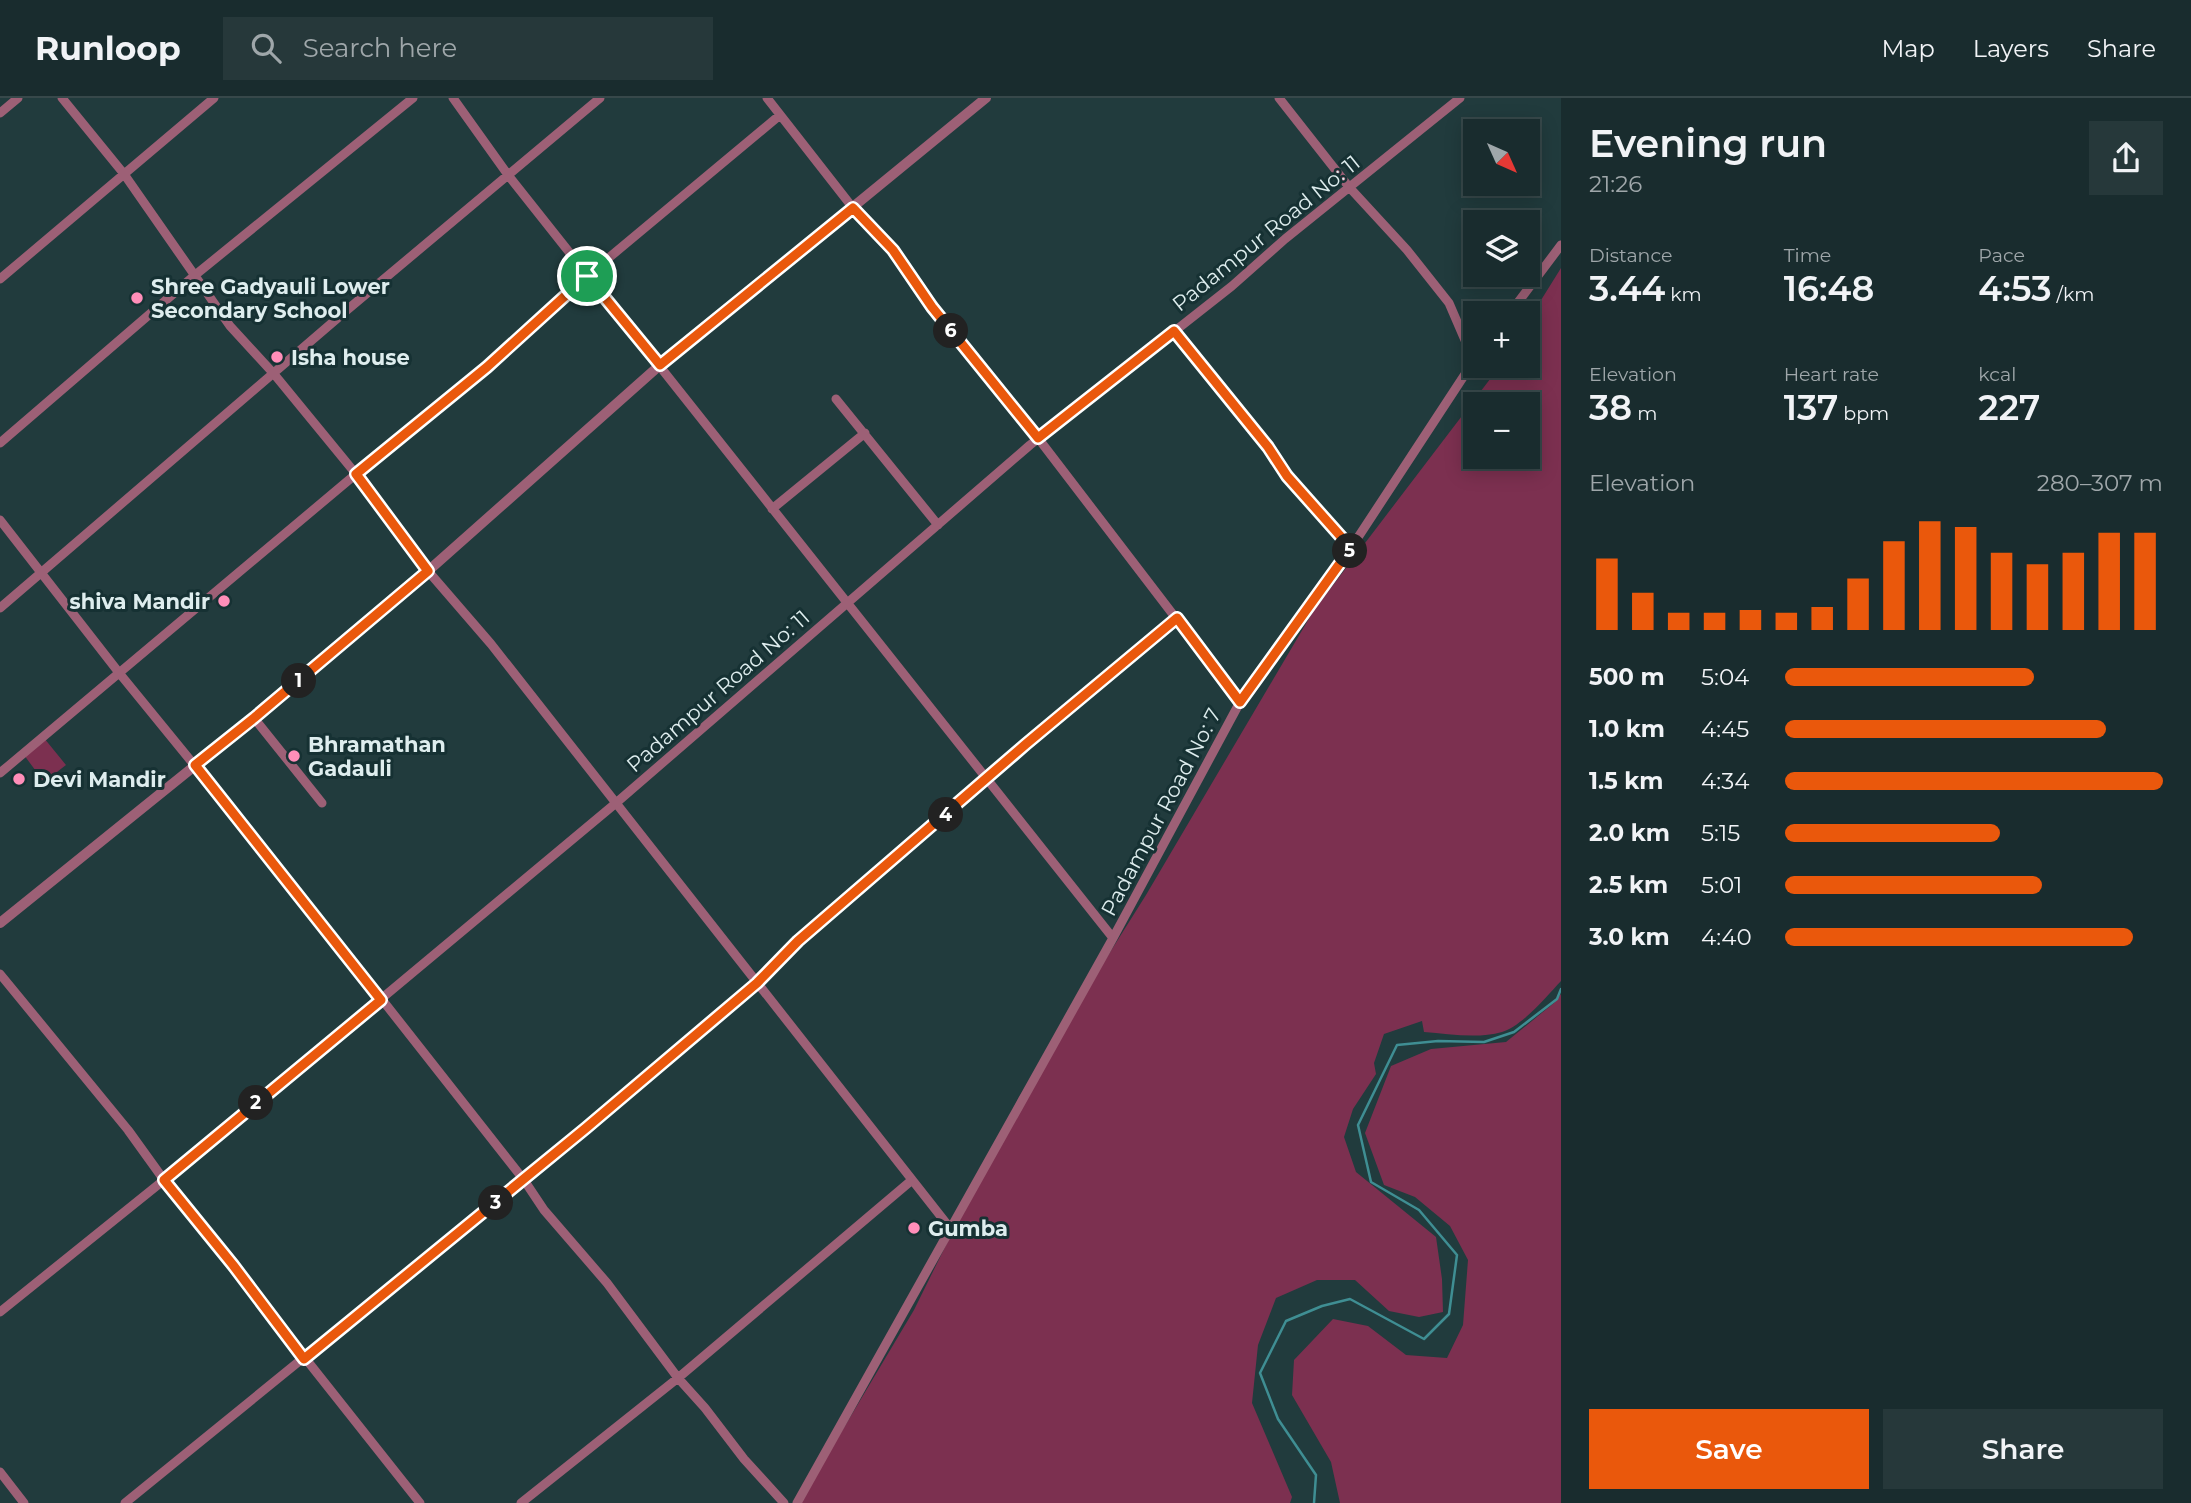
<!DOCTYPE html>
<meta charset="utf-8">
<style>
body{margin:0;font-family:Montserrat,sans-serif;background:#26383a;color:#f1f3f6;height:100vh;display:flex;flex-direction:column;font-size:26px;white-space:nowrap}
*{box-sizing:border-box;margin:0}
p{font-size:23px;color:#9fa7aa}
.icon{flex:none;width:38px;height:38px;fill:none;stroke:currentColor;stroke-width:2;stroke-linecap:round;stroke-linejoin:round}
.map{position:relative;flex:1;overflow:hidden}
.side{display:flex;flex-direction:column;background:#192c2e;width:630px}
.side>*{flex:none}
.needle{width:46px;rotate:135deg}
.controls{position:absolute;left:1463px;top:21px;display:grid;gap:14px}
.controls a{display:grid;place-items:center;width:77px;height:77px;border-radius:0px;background:#192c2e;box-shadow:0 4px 18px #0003,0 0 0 2px #37484a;font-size:35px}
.pin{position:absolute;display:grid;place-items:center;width:60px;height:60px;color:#fff;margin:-30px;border:4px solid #fff;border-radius:50%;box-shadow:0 2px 7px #0007}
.km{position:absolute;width:35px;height:35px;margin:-18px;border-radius:50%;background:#222;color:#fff;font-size:19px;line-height:35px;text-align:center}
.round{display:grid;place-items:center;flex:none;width:74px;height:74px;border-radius:0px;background:#26383a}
.summary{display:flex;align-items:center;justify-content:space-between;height:119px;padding:0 28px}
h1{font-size:38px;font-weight:600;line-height:52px}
.metrics{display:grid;grid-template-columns:repeat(3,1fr);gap:10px;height:119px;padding:7px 28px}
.metrics div{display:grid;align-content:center}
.metrics b{font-size:35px;font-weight:600}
.metrics small{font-size:19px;font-weight:400}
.metrics p{font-size:19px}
.chart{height:196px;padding:14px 28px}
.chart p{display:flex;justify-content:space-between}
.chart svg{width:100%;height:126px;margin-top:7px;stroke:#ea580c;stroke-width:6}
.primary-button{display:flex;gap:14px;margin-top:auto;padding:14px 28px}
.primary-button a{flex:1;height:80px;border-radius:0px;background:#ea580c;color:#fff;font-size:28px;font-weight:600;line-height:80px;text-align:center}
.primary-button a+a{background:#26383a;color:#f1f3f6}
ul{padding:0 28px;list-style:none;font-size:23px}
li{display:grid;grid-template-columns:112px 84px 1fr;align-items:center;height:52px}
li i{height:18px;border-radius:9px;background:#ea580c}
header{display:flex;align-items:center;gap:42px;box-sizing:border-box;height:98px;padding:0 35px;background:#192c2e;border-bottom:2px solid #37484a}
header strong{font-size:33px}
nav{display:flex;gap:38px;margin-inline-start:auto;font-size:24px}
.search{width:490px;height:63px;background:#26383a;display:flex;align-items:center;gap:18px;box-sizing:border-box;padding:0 24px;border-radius:0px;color:#9fa7aa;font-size:26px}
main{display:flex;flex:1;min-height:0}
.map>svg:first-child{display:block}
</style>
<header>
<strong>Runloop</strong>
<div class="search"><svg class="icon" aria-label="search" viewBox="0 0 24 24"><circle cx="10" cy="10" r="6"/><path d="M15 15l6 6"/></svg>Search here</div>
<nav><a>Map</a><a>Layers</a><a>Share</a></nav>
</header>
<main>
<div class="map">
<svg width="1561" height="1405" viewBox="0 0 1561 1405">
<rect width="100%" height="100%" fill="#213b3d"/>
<path fill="#7c3050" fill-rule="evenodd" d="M 1561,170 L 1561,883 C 1547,898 1521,929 1502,934 C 1478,941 1449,936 1424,934 L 1422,923 L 1384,936 L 1374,965 L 1376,976 L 1353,1011 L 1344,1039 L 1356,1074 L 1436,1139 L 1442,1181 L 1443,1214 L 1419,1219 L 1389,1213 L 1355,1182 L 1317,1182 L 1276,1200 L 1258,1247 L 1252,1305 L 1292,1399 L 1290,1405 L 799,1405 L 914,1212 L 1019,999 L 1146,797 L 1314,512 L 1500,268 L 1528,268 L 1528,223 ZM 1475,306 L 1528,306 L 1528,359 L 1475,359 Z
M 44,640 L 66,667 L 44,684 L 24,657 Z
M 1561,896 L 1561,1405 L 1340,1405 L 1331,1364 L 1292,1297 L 1294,1262 L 1333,1221 L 1368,1228 L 1406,1257 L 1447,1260 L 1463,1227 L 1468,1162 L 1450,1128 L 1415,1099 L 1384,1087 L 1365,1035 L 1391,968 L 1431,951 L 1506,944 L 1554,905 Z"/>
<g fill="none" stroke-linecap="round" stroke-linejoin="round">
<path stroke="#3f8e93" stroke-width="2.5" d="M 1314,1405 L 1316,1377 L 1278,1321 L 1260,1275 L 1286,1223 L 1322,1208 L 1350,1201 L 1424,1241 L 1449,1216 L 1457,1157 L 1419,1112 L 1371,1084 L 1358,1027 L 1397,947 L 1438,943 L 1484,944 L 1514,934 L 1557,901 L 1561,891"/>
<path stroke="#9d6076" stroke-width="9" d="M 62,0 L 124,76 L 230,228 L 274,276 L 356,376 L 428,473 L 491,546 L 950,1130
M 453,0 L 508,77 L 1113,840
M 767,0 L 853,110 L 893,152 L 931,209 L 1038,340 L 1240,604
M 1279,0 L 1349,89 L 1407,152 L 1449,205 L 1474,263
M 0,15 L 18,0
M 0,181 L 214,0
M 1510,215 L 1561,147
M 1174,233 L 1268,349 L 1287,378 L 1351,450
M 836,301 L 938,427
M 0,345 L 194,178 L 413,0
M 772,411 L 865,335
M 0,422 L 120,576 L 284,777 L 524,1082 L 544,1112 L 607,1185 L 678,1280 L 705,1310 L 744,1361 L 784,1405
M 0,510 L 347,212 L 600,0
M 254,620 L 322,705
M 0,675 L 356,376 L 437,312 L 487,269 L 587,178 L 780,17
M 0,876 L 128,1032 L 164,1082 L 420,1405
M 0,1214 L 164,1082 L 616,705 L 1030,347 L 1232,188 L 1285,141 L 1460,0
M 0,1374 L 24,1405
M 125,1405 L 586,1030 L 757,885 L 798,843 L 1026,646 L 1177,520
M 521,1405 L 678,1280 L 912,1082
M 797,1405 L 1113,840 L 1240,604 L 1351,450 L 1475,261"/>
<path stroke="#9d6076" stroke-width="10" d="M 0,825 L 254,620 L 428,473 L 660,267 L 986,0"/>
</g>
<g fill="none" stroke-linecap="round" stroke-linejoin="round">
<g stroke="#fff" stroke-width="14">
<path id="route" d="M 853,110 L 893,152 L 932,209 L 1038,340 L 1174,233 L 1268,349 L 1287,378 L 1351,450 L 1240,604 L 1177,520 L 1026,646 L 798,843 L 757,885 L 586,1030 L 304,1261 L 233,1167 L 164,1082 L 381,902 L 195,667 L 254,620 L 428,473 L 356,376 L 487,269 L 587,178 L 660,267 Z"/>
</g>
<use href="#route" stroke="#ea580c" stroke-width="9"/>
</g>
<g fill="#ff8eb9" stroke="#163133" stroke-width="2.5">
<circle cx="137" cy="200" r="7"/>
<circle cx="277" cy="259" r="7"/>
<circle cx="224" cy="503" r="7"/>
<circle cx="294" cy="658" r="7"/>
<circle cx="19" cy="681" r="7"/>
<circle cx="914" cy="1130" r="7"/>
</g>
<g text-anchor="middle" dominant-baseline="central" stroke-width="6" stroke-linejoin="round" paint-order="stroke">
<g font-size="21" fill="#deedee" stroke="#163133">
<text transform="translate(1266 135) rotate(-39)">Padampur Road No: 11</text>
<text transform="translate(718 593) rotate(-41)">Padampur Road No: 11</text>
<text transform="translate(1161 714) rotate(-62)">Padampur Road No: 7</text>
</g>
<g font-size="21" font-weight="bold" fill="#deedee" stroke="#163133" text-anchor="start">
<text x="151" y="188">Shree Gadyauli Lower<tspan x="151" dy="24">Secondary School</tspan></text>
<text x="291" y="259">Isha house</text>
<text x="210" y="503" text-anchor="end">shiva Mandir</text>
<text x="308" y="646">Bhramathan<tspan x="308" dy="24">Gadauli</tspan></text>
<text x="33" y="681">Devi Mandir</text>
<text x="928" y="1130">Gumba</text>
</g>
</g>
</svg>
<div class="controls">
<a><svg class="needle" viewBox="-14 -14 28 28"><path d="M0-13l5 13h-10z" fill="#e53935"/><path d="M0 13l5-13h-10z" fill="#9fa7aa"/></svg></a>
<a><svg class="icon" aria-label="layers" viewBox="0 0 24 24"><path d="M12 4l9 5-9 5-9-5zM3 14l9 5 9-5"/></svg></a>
<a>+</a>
<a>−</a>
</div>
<div class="pin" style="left:587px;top:178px;background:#1e9e55"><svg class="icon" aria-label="arrive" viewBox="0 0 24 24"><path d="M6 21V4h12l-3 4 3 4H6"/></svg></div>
<b class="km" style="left:299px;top:583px">1</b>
<b class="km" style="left:256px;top:1005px">2</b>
<b class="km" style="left:496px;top:1105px">3</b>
<b class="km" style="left:946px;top:717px">4</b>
<b class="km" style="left:1350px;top:453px">5</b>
<b class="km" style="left:951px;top:233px">6</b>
</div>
<section class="side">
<div class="summary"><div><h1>Evening run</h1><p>21:26</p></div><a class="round"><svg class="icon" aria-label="share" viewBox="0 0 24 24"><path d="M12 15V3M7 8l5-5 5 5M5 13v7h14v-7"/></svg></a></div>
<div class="metrics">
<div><p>Distance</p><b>3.44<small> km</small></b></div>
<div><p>Time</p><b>16:48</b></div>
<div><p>Pace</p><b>4:53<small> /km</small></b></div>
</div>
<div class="metrics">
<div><p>Elevation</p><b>38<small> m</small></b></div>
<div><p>Heart rate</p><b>137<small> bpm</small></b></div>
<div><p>kcal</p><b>227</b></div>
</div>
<div class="chart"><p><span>Elevation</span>280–307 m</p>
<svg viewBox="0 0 160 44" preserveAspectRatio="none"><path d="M5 44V19M15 44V31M25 44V38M35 44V38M45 44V37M55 44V38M65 44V36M75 44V26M85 44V13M95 44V6M105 44V8M115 44V17M125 44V21M135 44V17M145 44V10M155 44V10"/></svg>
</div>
<ul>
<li><b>500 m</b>5:04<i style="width:66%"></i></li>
<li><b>1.0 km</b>4:45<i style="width:85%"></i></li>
<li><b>1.5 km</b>4:34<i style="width:100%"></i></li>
<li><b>2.0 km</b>5:15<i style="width:57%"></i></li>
<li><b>2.5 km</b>5:01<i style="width:68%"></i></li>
<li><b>3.0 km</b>4:40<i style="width:92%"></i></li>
</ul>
<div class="primary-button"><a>Save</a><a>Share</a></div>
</section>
</main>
